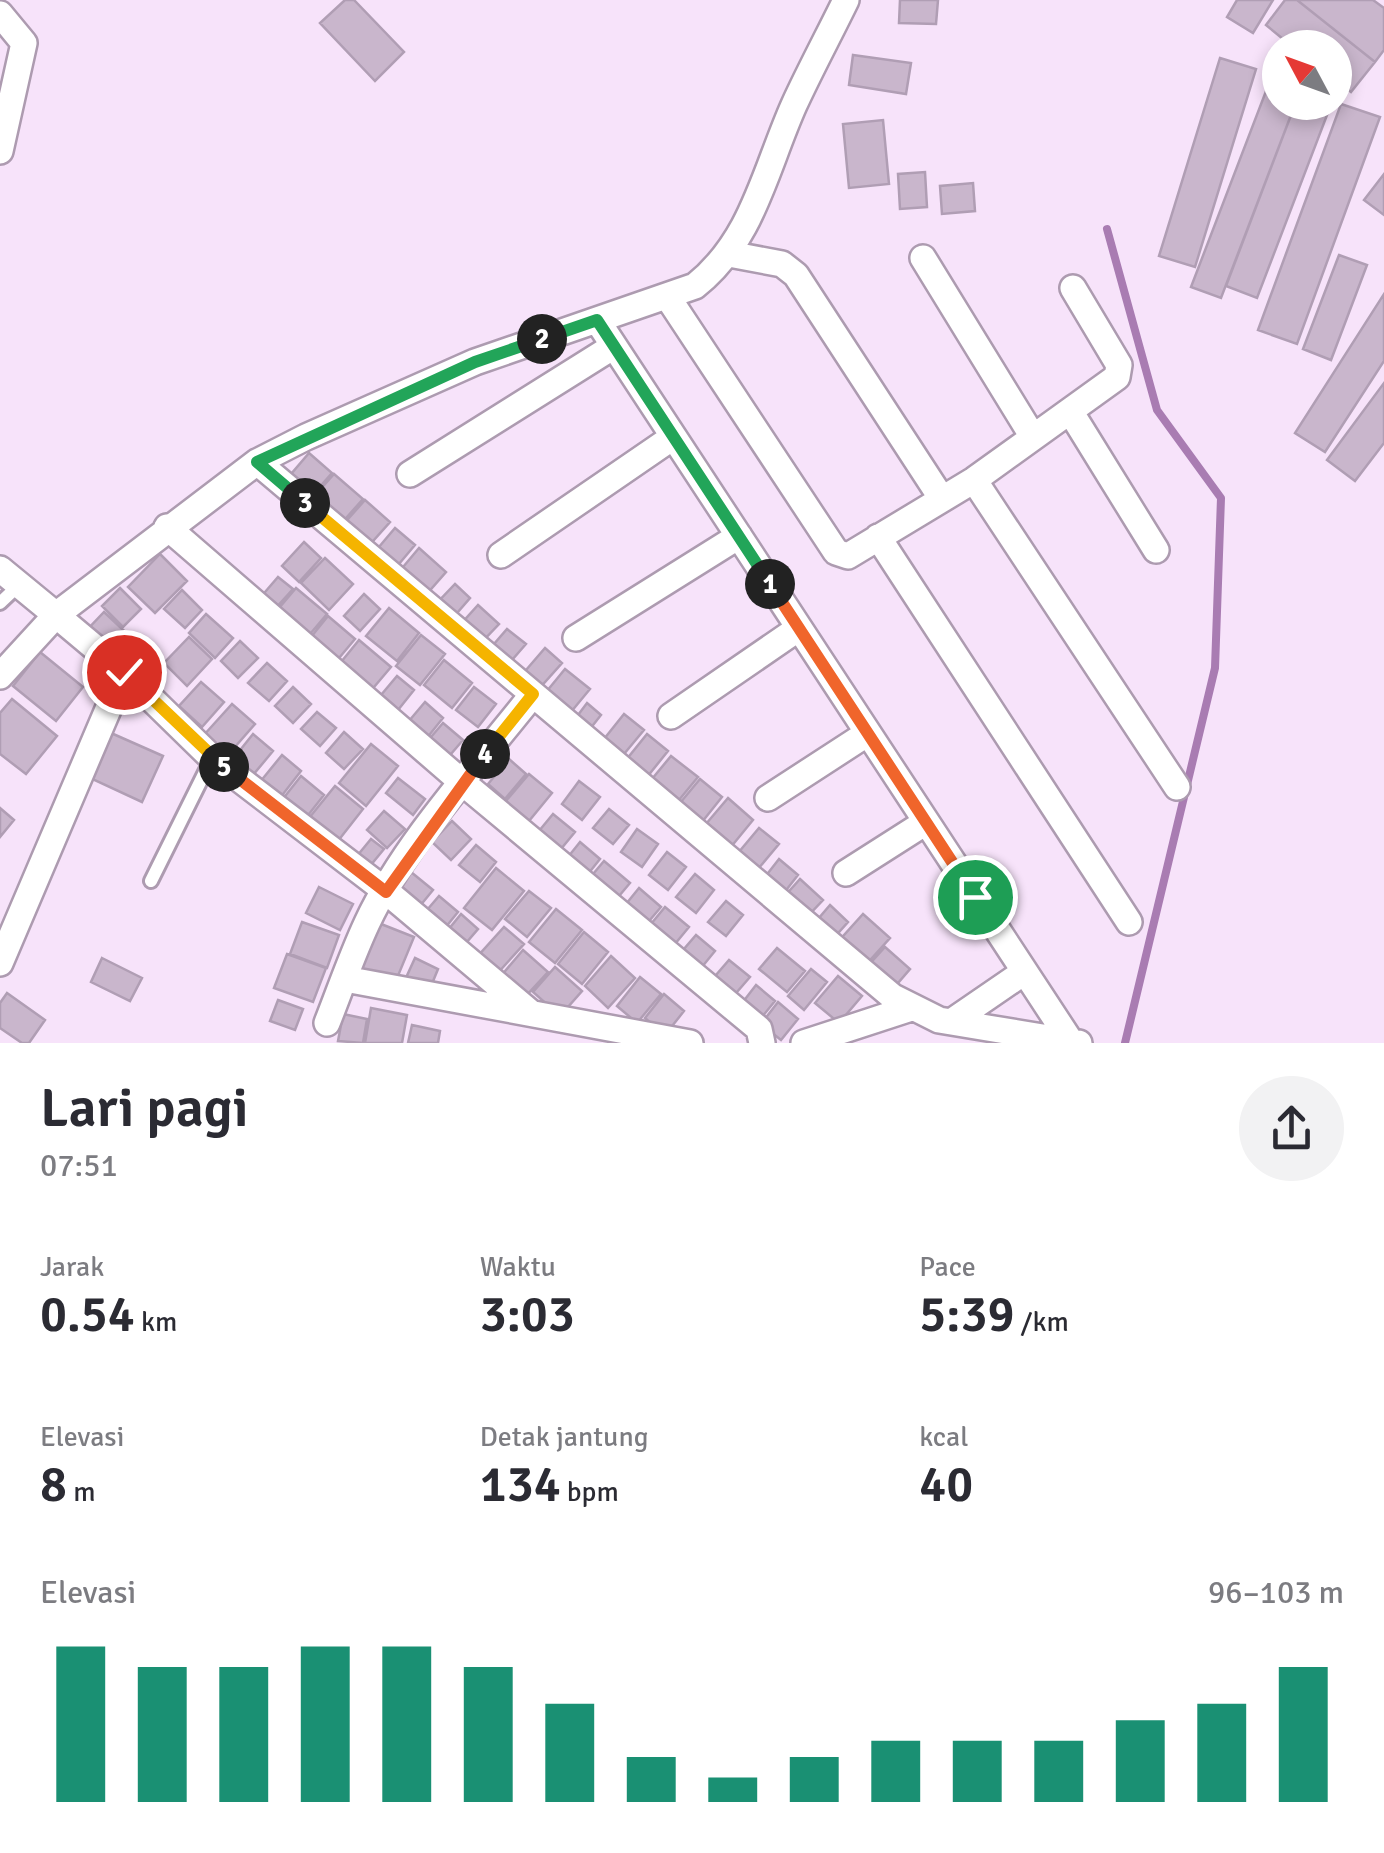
<!DOCTYPE html>
<html lang="id">
<meta charset="utf-8">
<style>
body{margin:0;font-family:Signika,sans-serif;background:#f2f2f3;color:#2b2b33;height:100vh;display:flex;flex-direction:column;font-size:38px;white-space:nowrap}
*{box-sizing:border-box;margin:0}
p{font-size:32px;color:#7c7c81}
.icon{flex:none;width:55px;height:55px;fill:none;stroke:currentColor;stroke-width:2;stroke-linecap:round;stroke-linejoin:round}
.map{position:relative;height:1043px;overflow:hidden}
.sheet{display:flex;flex-direction:column;background:#fff;flex:1}
.sheet>*{flex:none}
.needle{width:65px;rotate:311deg}
.buttons{position:absolute;left:1262px;top:30px;display:grid;gap:20px}
.buttons a{display:grid;place-items:center;width:90px;height:90px;border-radius:50%;background:#fff;box-shadow:0 5px 15px #0003;font-size:50px}
.pin{position:absolute;display:grid;place-items:center;width:85px;height:85px;color:#fff;margin:-42px;border:5px solid #fff;border-radius:50%;box-shadow:0 2px 10px #0007}
.km{position:absolute;width:50px;height:50px;margin:-25px;border-radius:50%;background:#222;color:#fff;font-size:28px;line-height:50px;text-align:center}
.round{display:grid;place-items:center;flex:none;width:105px;height:105px;border-radius:52px;background:#f2f2f3}
.summary{display:flex;align-items:center;justify-content:space-between;height:170px;padding:0 40px}
h1{font-size:55px;font-weight:600;line-height:75px}
.stats{display:grid;grid-template-columns:repeat(3,1fr);gap:15px;height:170px;padding:10px 40px}
.stats div{display:grid;align-content:center}
.stats b{font-size:50px;font-weight:600}
.stats small{font-size:28px;font-weight:400}
.stats p{font-size:28px}
.chart{height:280px;padding:20px 40px}
.chart p{display:flex;justify-content:space-between}
.chart svg{width:100%;height:180px;margin-top:10px;stroke:#1a9073;stroke-width:6}
.map>svg:first-child{display:block}
</style>
<div class="map">
<svg width="1384" height="1043" viewBox="0 0 1384 1043">
<rect width="100%" height="100%" fill="#f7e3fa"/>
<g fill="none" stroke-linecap="round" stroke-linejoin="round">
<path stroke="#a97cb2" stroke-width="8" d="M 1107,229 L 1157,410 L 1221,498 L 1215,668 L 1125,1043"/>
</g>
<path fill="#c9b6cc" stroke="#b09eb4" stroke-width="2.5" d="M 345,0 L 354,0 L 404,52 L 375,81 L 320,23 Z
M 900,0 L 938,0 L 936,24 L 899,23 Z
M 1237,0 L 1273,0 L 1253,33 L 1227,17 Z
M 1285,0 L 1297,0 L 1375,62 L 1351,92 L 1335,80 L 1335,48 L 1294,48 L 1266,25 Z
M 1297,0 L 1373,0 L 1384,8 L 1384,50 L 1375,62 Z
M 853,55 L 911,63 L 906,94 L 849,85 Z
M 1220,58 L 1256,69 L 1195,267 L 1159,256 Z
M 1273,73 L 1280,75 L 1280,102 L 1296,102 L 1221,298 L 1191,287 Z
M 1296,102 L 1332,102 L 1257,298 L 1226,286 Z
M 1341,104 L 1380,117 L 1297,344 L 1258,330 Z
M 883,120 L 889,184 L 849,188 L 843,124 Z
M 925,172 L 927,207 L 900,209 L 898,174 Z
M 1384,174 L 1384,215 L 1364,200 Z
M 973,183 L 975,211 L 942,214 L 940,186 Z
M 1339,255 L 1367,265 L 1331,360 L 1303,349 Z
M 1384,294 L 1384,361 L 1325,452 L 1295,433 Z
M 1384,383 L 1384,443 L 1355,481 L 1327,460 Z
M 309,453 L 332,473 L 308,500 L 286,480 Z
M 334,474 L 363,499 L 339,526 L 310,501 Z
M 365,500 L 390,522 L 365,550 L 340,528 Z
M 395,528 L 415,545 L 393,571 L 373,554 Z
M 304,542 L 321,558 L 299,582 L 282,566 Z
M 419,548 L 446,572 L 425,596 L 398,573 Z
M 160,554 L 187,581 L 155,613 L 128,587 Z
M 325,558 L 353,584 L 329,610 L 301,583 Z
M 278,577 L 293,589 L 273,611 L 259,599 Z
M 455,584 L 470,598 L 451,620 L 435,605 Z
M 120,588 L 141,609 L 123,627 L 102,606 Z
M 296,588 L 327,614 L 305,640 L 274,614 Z
M 182,590 L 202,610 L 185,628 L 164,609 Z
M 364,594 L 380,609 L 360,631 L 344,616 Z
M 478,605 L 499,624 L 480,644 L 460,625 Z
M 389,608 L 419,633 L 397,661 L 366,636 Z
M 104,612 L 135,641 L 116,662 L 85,632 Z
M 206,614 L 233,638 L 215,658 L 189,633 Z
M 328,616 L 355,639 L 334,664 L 307,642 Z
M 507,629 L 526,644 L 506,667 L 488,651 Z
M 421,635 L 445,654 L 420,685 L 396,666 Z
M 189,637 L 212,659 L 187,686 L 164,663 Z
M 359,640 L 391,667 L 369,693 L 337,667 Z
M 240,641 L 258,658 L 238,678 L 221,661 Z
M 138,648 L 161,666 L 145,685 L 123,667 Z
M 545,648 L 562,663 L 537,691 L 520,677 Z
M 40,652 L 83,687 L 56,721 L 13,686 Z
M 444,660 L 472,683 L 452,708 L 424,685 Z
M 267,663 L 287,681 L 269,701 L 248,683 Z
M 565,669 L 590,689 L 566,718 L 542,697 Z
M 397,676 L 414,690 L 394,715 L 376,701 Z
M 201,682 L 224,702 L 202,727 L 179,706 Z
M 293,687 L 311,704 L 293,723 L 275,706 Z
M 474,687 L 496,704 L 478,727 L 456,710 Z
M 12,699 L 57,736 L 26,774 L 0,754 L 0,713 Z
M 425,702 L 443,718 L 422,744 L 403,728 Z
M 587,703 L 601,715 L 586,734 L 572,723 Z
M 232,704 L 255,724 L 227,756 L 203,736 Z
M 317,712 L 336,728 L 320,746 L 301,729 Z
M 624,714 L 644,730 L 619,760 L 600,744 Z
M 443,723 L 463,740 L 445,761 L 425,744 Z
M 344,732 L 363,749 L 344,769 L 326,753 Z
M 111,733 L 163,756 L 142,802 L 90,778 Z
M 253,734 L 273,751 L 253,775 L 233,759 Z
M 647,734 L 668,751 L 643,782 L 622,765 Z
M 371,744 L 398,766 L 366,806 L 339,783 Z
M 282,755 L 301,771 L 280,798 L 260,782 Z
M 671,756 L 698,777 L 674,806 L 647,785 Z
M 509,759 L 526,774 L 505,799 L 488,784 Z
M 529,774 L 552,793 L 529,821 L 505,802 Z
M 301,776 L 324,795 L 305,819 L 282,800 Z
M 398,778 L 425,799 L 413,815 L 386,793 Z
M 700,779 L 722,797 L 698,827 L 675,809 Z
M 579,781 L 600,797 L 582,820 L 562,804 Z
M 335,786 L 363,809 L 334,846 L 305,823 Z
M 728,798 L 753,820 L 726,853 L 700,831 Z
M 0,808 L 14,820 L 0,837 Z
M 609,809 L 629,825 L 613,844 L 593,828 Z
M 384,811 L 405,829 L 387,848 L 367,830 Z
M 553,814 L 575,832 L 556,855 L 534,837 Z
M 452,821 L 471,839 L 451,860 L 432,842 Z
M 759,828 L 779,844 L 753,875 L 733,859 Z
M 637,829 L 658,844 L 642,867 L 621,852 Z
M 371,839 L 384,849 L 370,866 L 357,856 Z
M 580,842 L 600,859 L 584,879 L 564,862 Z
M 476,845 L 496,862 L 480,882 L 459,865 Z
M 667,852 L 686,867 L 668,890 L 649,875 Z
M 779,859 L 798,875 L 780,898 L 761,882 Z
M 604,861 L 630,883 L 614,902 L 588,880 Z
M 496,868 L 524,891 L 492,930 L 464,908 Z
M 411,872 L 433,890 L 415,912 L 394,894 Z
M 695,874 L 714,890 L 696,913 L 676,897 Z
M 800,879 L 823,900 L 806,918 L 783,898 Z
M 319,887 L 353,904 L 340,930 L 306,913 Z
M 639,888 L 661,907 L 644,927 L 622,909 Z
M 529,891 L 551,908 L 527,937 L 505,919 Z
M 439,896 L 458,912 L 441,933 L 421,917 Z
M 726,901 L 743,915 L 726,936 L 708,922 Z
M 830,905 L 848,922 L 831,941 L 813,925 Z
M 665,907 L 689,927 L 670,950 L 646,930 Z
M 556,909 L 582,930 L 555,963 L 529,942 Z
M 461,914 L 478,929 L 460,950 L 444,935 Z
M 863,914 L 890,938 L 862,969 L 836,944 Z
M 302,922 L 339,935 L 327,968 L 290,954 Z
M 376,922 L 414,937 L 395,983 L 357,968 Z
M 504,927 L 524,944 L 496,975 L 477,957 Z
M 584,932 L 608,952 L 582,984 L 558,964 Z
M 696,935 L 715,951 L 697,973 L 678,956 Z
M 885,947 L 910,969 L 892,990 L 866,968 Z
M 777,948 L 805,971 L 787,992 L 759,969 Z
M 523,950 L 548,972 L 524,998 L 500,977 Z
M 287,954 L 326,968 L 313,1002 L 274,988 Z
M 611,956 L 635,978 L 608,1008 L 585,986 Z
M 102,958 L 142,978 L 130,1001 L 91,982 Z
M 415,958 L 438,969 L 429,991 L 405,980 Z
M 729,960 L 750,977 L 730,1000 L 709,983 Z
M 555,967 L 582,991 L 560,1016 L 533,992 Z
M 811,969 L 827,982 L 804,1010 L 788,996 Z
M 838,976 L 862,996 L 839,1023 L 815,1003 Z
M 640,977 L 661,994 L 637,1023 L 617,1006 Z
M 756,985 L 775,1001 L 757,1023 L 739,1007 Z
M 7,993 L 45,1020 L 29,1043 L 22,1043 L 0,1028 L 0,1003 Z
M 664,994 L 684,1011 L 665,1035 L 645,1018 Z
M 278,1000 L 303,1009 L 295,1030 L 270,1021 Z
M 778,1002 L 798,1019 L 781,1040 L 761,1024 Z
M 371,1008 L 407,1015 L 402,1043 L 365,1043 Z
M 343,1014 L 367,1019 L 363,1043 L 338,1041 Z
M 412,1025 L 440,1031 L 438,1043 L 408,1043 Z"/>
<g fill="none" stroke-linecap="round" stroke-linejoin="round">
<g stroke="#ad9bb0" stroke-width="18">
<path id="lane" d="M 0,603 L 18,586
M 151,881 L 212,758"/>
</g>
<g stroke="#ad9bb0" stroke-width="30">
<path id="street" d="M 0,14 L 24,43 L 0,151
M 729,254 L 782,264 L 796,275 L 942,499
M 923,258 L 1033,437
M 667,296 L 836,552 L 848,556 L 974,480 L 1117,377 L 1119,365 L 1073,288
M 597,320 L 1069,1039
M 1070,411 L 1156,550
M 257,462 L 893,997 L 939,1020 L 1079,1043
M 410,474 L 614,346
M 974,480 L 1177,787
M 167,527 L 463,783 L 759,1029 L 762,1043
M 878,537 L 1129,922
M 501,555 L 673,437
M 0,569 L 56,615 L 0,676
M 576,638 L 739,536
M 671,716 L 799,628
M 768,798 L 868,733
M 846,873 L 926,822
M 0,963 L 124,672
M 345,979 L 690,1043
M 531,1013 L 387,892 L 212,758 L 124,672 L 56,615 L 257,462 L 306,437 L 475,362 L 695,286 C 753,240 765,170 794,105 C 810,70 829,35 846,0
M 954,1020 L 1024,972
M 327,1023 C 340,990 352,955 367,923 C 405,842 478,764 533,694
M 804,1043 L 911,1008"/>
</g>
<use href="#lane" stroke="#fff" stroke-width="12"/>
<use href="#street" stroke="#fff" stroke-width="25"/>
</g>
<g fill="none" stroke-linecap="round" stroke-linejoin="round">
<g stroke="#fff" stroke-width="20">
<path id="split-1" d="M 770,584 L 975,897"/>
</g>
<g stroke="#fff" stroke-width="20">
<path id="split-2" d="M 542,339 L 597,320 L 770,584"/>
</g>
<g stroke="#fff" stroke-width="20">
<path id="split-3" d="M 305,503 L 257,462 L 475,362 L 542,339"/>
</g>
<g stroke="#fff" stroke-width="20">
<path id="split-4" d="M 305,503 L 533,694 L 485,754"/>
</g>
<g stroke="#fff" stroke-width="20">
<path id="split-5" d="M 224,767 L 386,892 L 485,754"/>
</g>
<g stroke="#fff" stroke-width="20">
<path id="split-6" d="M 124,672 L 224,767"/>
</g>
<use href="#split-1" stroke="#f0652b" stroke-width="12"/>
<use href="#split-2" stroke="#22a559" stroke-width="12"/>
<use href="#split-3" stroke="#22a559" stroke-width="12"/>
<use href="#split-4" stroke="#f5b400" stroke-width="12"/>
<use href="#split-5" stroke="#f0652b" stroke-width="12"/>
<use href="#split-6" stroke="#f5b400" stroke-width="12"/>
</g>
</svg>
<div class="buttons">
<a><svg class="needle" viewBox="-14 -14 28 28"><path d="M0-13l5 13h-10z" fill="#e53935"/><path d="M0 13l5-13h-10z" fill="#7c7c81"/></svg></a>
</div>
<div class="pin" style="left:975px;top:897px;background:#1e9e55"><svg class="icon" aria-label="arrive" viewBox="0 0 24 24"><path d="M6 21V4h12l-3 4 3 4H6"/></svg></div>
<div class="pin" style="left:124px;top:672px;background:#d93025"><svg class="icon" aria-label="check" viewBox="0 0 24 24"><path d="M5 12l5 5 9-10"/></svg></div>
<b class="km" style="left:770px;top:584px">1</b>
<b class="km" style="left:542px;top:339px">2</b>
<b class="km" style="left:305px;top:503px">3</b>
<b class="km" style="left:485px;top:754px">4</b>
<b class="km" style="left:224px;top:767px">5</b>
</div>
<section class="sheet">
<div class="summary"><div><h1>Lari pagi</h1><p>07:51</p></div><a class="round"><svg class="icon" aria-label="share" viewBox="0 0 24 24"><path d="M12 15V3M7 8l5-5 5 5M5 13v7h14v-7"/></svg></a></div>
<div class="stats">
<div><p>Jarak</p><b>0.54<small> km</small></b></div>
<div><p>Waktu</p><b>3:03</b></div>
<div><p>Pace</p><b>5:39<small> /km</small></b></div>
</div>
<div class="stats">
<div><p>Elevasi</p><b>8<small> m</small></b></div>
<div><p>Detak jantung</p><b>134<small> bpm</small></b></div>
<div><p>kcal</p><b>40</b></div>
</div>
<div class="chart"><p><span>Elevasi</span>96–103 m</p>
<svg viewBox="0 0 160 44" preserveAspectRatio="none"><path d="M5 44V6M15 44V11M25 44V11M35 44V6M45 44V6M55 44V11M65 44V20M75 44V33M85 44V38M95 44V33M105 44V29M115 44V29M125 44V29M135 44V24M145 44V20M155 44V11"/></svg>
</div>
</section>
